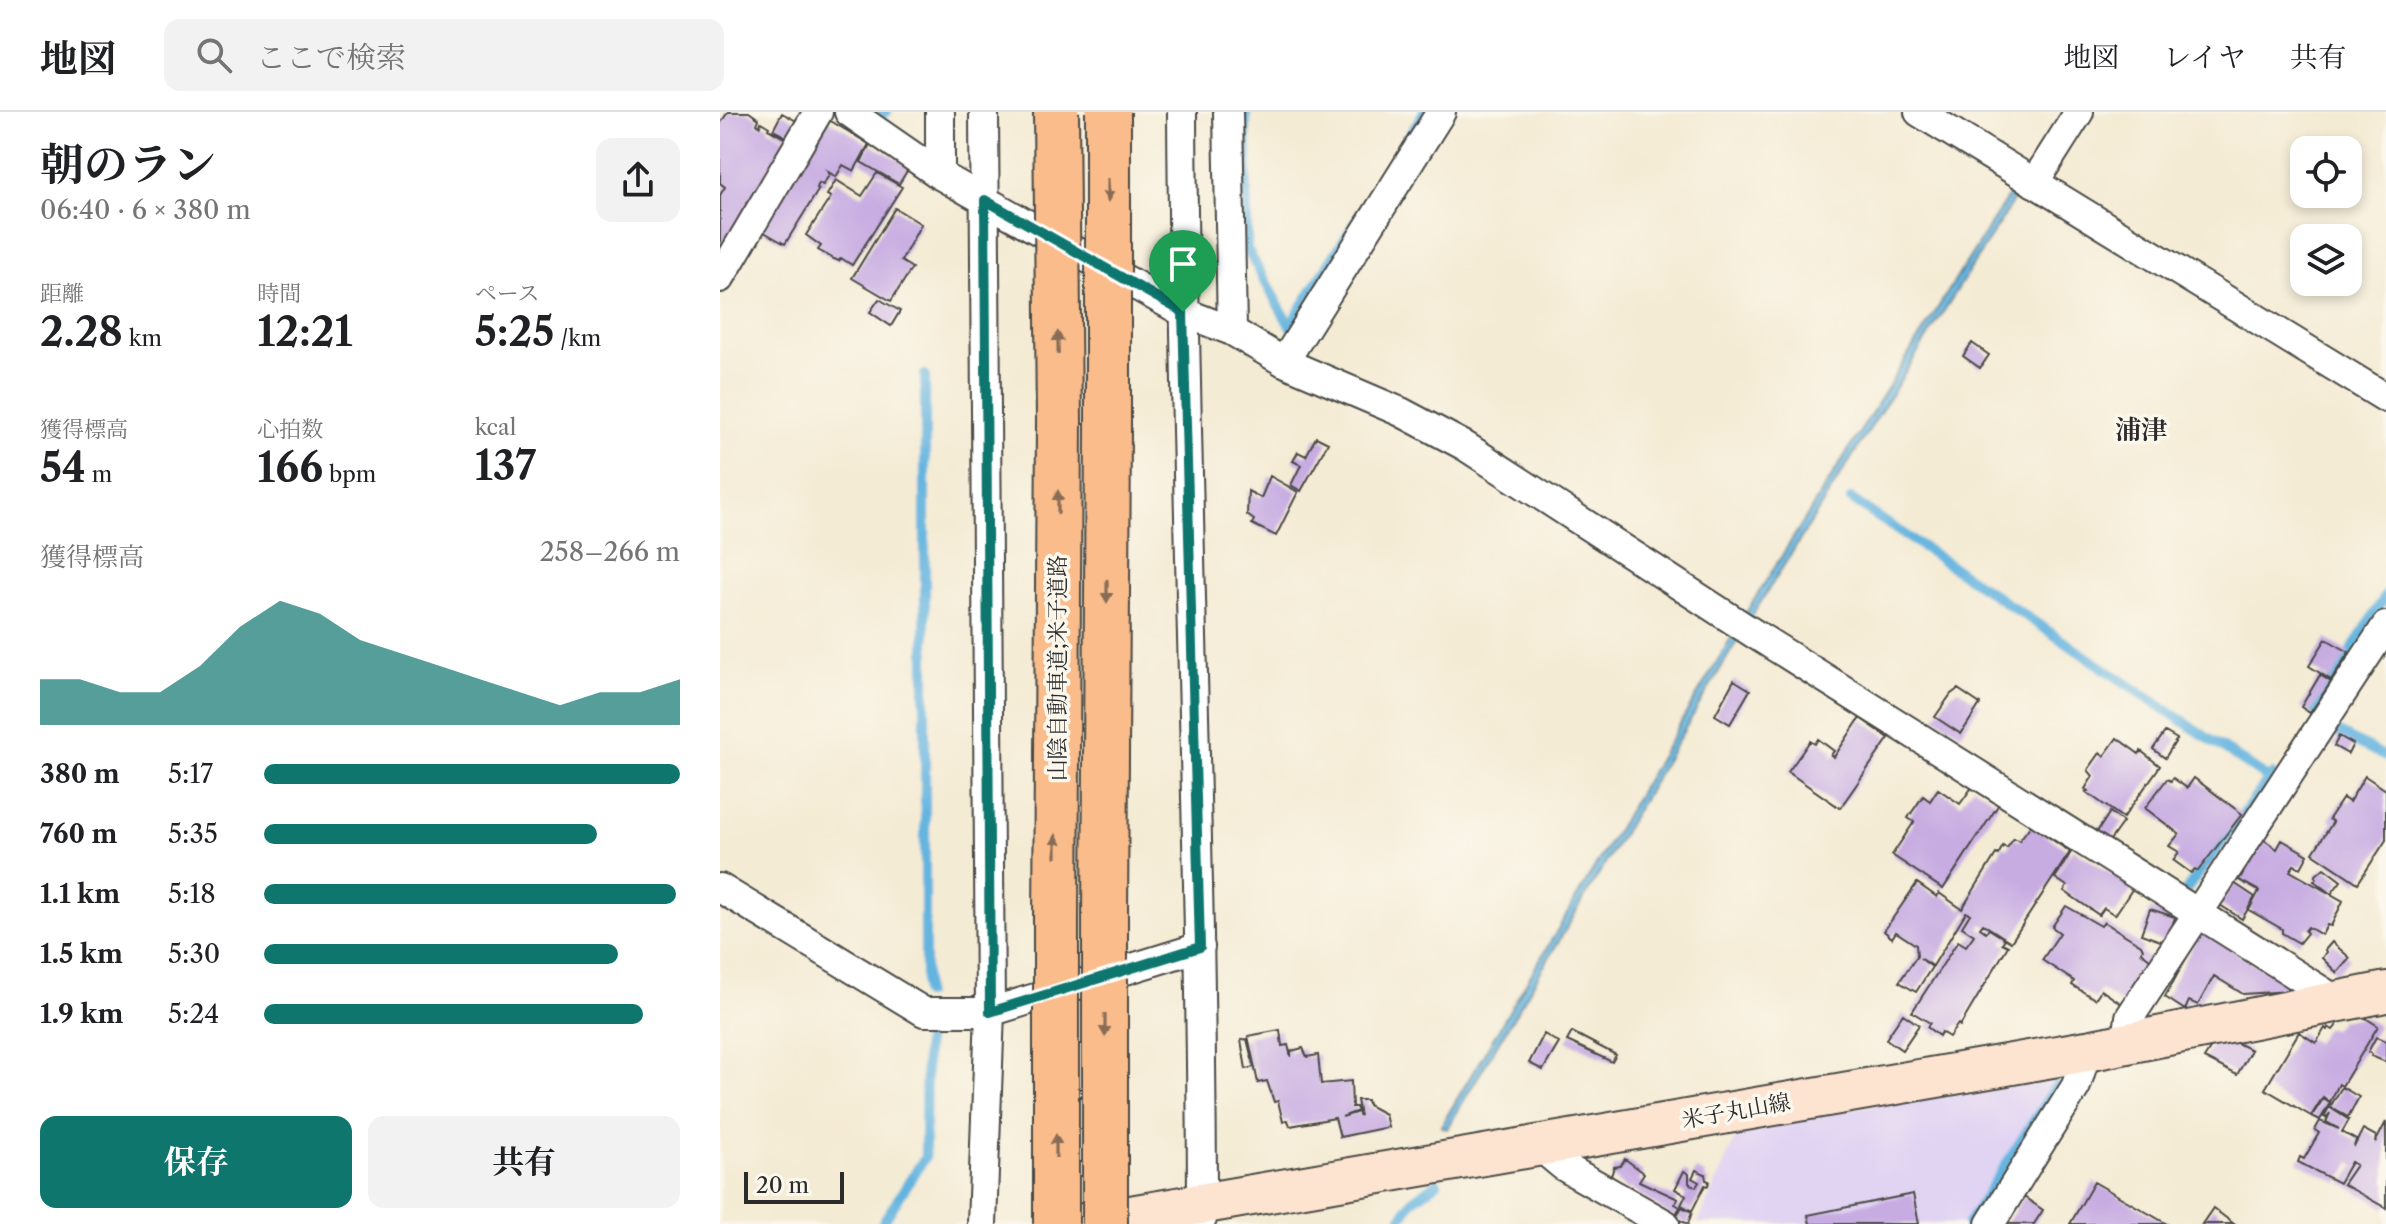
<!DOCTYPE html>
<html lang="ja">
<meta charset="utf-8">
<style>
body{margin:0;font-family:"Libre Caslon Text","Noto Serif JP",serif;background:#f2f2f2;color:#202124;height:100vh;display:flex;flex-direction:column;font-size:30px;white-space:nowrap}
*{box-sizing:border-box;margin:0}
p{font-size:26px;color:#757577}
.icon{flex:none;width:44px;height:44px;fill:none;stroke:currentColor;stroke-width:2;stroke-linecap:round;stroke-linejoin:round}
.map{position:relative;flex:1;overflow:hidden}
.details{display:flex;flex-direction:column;background:#fff;width:720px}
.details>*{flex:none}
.buttons{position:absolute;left:1570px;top:24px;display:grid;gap:16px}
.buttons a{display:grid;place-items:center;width:72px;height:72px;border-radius:16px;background:#fff;box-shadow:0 4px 12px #0003;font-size:40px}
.scale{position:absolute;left:24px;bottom:20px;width:100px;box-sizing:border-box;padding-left:8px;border:4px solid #2b2b2b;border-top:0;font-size:22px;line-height:28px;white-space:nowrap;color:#2b2b2b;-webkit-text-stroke:6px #fbf7ec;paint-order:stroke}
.pin{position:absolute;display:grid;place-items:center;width:68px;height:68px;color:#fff;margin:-82px -34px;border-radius:50% 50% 50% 0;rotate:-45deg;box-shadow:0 0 8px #0007}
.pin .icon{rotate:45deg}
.round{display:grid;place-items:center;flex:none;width:84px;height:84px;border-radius:16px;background:#f2f2f2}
.headline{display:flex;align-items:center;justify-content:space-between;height:136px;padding:0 40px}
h1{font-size:44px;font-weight:700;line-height:60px}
.stats{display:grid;grid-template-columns:repeat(3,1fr);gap:12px;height:136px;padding:8px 40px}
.stats div{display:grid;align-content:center}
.stats b{font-size:40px;font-weight:700}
.stats small{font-size:22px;font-weight:400}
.stats p{font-size:22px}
.chart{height:224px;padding:16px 40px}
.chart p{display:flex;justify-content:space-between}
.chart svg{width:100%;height:144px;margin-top:8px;fill:#0f766e;opacity:.7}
.cta{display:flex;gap:16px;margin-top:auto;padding:16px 40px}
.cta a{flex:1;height:92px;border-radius:16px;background:#0f766e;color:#fff;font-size:32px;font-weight:700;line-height:92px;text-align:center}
.cta a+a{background:#f2f2f2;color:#202124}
ul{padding:0 40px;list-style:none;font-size:26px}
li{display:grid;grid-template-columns:128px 96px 1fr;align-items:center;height:60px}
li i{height:20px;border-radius:10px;background:#0f766e}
header{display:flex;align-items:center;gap:48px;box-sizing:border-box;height:112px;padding:0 40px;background:#fff;border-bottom:2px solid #e0e0e0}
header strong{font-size:38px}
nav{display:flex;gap:44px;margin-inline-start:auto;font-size:28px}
.search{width:560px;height:72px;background:#f2f2f2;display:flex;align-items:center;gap:20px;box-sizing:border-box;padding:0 28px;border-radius:16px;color:#757577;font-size:30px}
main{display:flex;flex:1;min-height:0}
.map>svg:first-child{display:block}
</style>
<header>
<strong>地図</strong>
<div class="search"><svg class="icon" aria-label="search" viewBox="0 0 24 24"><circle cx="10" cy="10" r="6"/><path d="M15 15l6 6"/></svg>ここで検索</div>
<nav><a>地図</a><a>レイヤ</a><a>共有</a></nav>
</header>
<main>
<section class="details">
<div class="headline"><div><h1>朝のラン</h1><p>06:40 · 6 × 380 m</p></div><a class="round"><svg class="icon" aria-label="share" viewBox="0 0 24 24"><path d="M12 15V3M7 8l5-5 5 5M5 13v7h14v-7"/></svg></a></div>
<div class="stats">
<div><p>距離</p><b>2.28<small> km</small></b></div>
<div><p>時間</p><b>12:21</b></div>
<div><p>ペース</p><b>5:25<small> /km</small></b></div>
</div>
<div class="stats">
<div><p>獲得標高</p><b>54<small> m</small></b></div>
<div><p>心拍数</p><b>166<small> bpm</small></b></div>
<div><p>kcal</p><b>137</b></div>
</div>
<div class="chart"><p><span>獲得標高</span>258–266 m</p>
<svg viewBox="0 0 160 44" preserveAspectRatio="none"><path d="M0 44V30L10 30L20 34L30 34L40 26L50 14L60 6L70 10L80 18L90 22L100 26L110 30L120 34L130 38L140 34L150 34L160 30V44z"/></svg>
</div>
<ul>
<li><b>380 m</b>5:17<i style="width:100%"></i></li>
<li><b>760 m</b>5:35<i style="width:80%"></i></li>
<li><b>1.1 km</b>5:18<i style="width:99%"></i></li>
<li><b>1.5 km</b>5:30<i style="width:85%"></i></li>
<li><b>1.9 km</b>5:24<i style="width:91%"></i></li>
</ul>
<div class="cta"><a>保存</a><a>共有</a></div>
</section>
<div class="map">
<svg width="1666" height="1112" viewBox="0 0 1666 1112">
<rect width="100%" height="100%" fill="#fbf7ec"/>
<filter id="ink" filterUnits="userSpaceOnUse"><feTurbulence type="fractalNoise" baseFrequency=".0125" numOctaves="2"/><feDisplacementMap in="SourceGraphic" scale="16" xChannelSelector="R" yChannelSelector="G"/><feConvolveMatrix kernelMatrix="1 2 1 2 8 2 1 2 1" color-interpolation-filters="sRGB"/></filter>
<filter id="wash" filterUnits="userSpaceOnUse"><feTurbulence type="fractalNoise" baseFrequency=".006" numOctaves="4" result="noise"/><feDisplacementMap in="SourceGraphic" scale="32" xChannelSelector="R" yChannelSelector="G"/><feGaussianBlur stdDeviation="1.8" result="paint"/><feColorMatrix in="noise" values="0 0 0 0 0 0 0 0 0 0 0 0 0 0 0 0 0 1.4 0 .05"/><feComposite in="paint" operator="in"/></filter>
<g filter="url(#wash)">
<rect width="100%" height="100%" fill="#f4ebd4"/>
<path fill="#e1d4f3" d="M 1340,961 L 1344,968 L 1257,1112 L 978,1111 L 1020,1016 Z"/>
<path fill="#64b4df" stroke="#487085" stroke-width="2" d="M 1294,75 L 1300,78 L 1030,507 L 1024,504 Z
M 1014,521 L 1020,524 L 727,1017 L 721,1014 Z"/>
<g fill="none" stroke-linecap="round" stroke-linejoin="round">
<path stroke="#64b4df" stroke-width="10" d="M 526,0 L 527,137 L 570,214 L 704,0
M 152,9 L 167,0
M 1131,387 L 1549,667
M 1594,599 L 1666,483
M 1613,618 L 1666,645
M 1467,777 L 1552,663
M 205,882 L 205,263
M 162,1112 L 205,1045 L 206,922
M 678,1112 L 692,1089 L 717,1071
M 1248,1112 L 1340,968"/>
</g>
<g id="blocks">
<path fill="#c7ace2" d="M 8,0 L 29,0 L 39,7 L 37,12 L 40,14 L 41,10 L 49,15 L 48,17 L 70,29 L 0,152 L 0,83 L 5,75 L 0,71 L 0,12 Z
M 62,1 L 80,11 L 70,27 L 53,18 Z
M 104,5 L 149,32 L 134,59 L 123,53 L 116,65 L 107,59 L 109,63 L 103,73 L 99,71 L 97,76 L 99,77 L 65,132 L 37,116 Z
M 150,32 L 190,54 L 179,72 L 141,50 Z
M 157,61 L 182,75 L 132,153 L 121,146 L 119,149 L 114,147 L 98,138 L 101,134 L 86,123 L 111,85 L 107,83 L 116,68 L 142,84 Z
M 175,96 L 201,112 L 181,149 L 192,156 L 171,189 L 132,166 Z
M 159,187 L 180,199 L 171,214 L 150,200 Z
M 1252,231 L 1269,243 L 1260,256 L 1243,244 Z
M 596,325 L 608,331 L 581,379 L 571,373 L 581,353 L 573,349 L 578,340 L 586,344 Z
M 550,364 L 578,380 L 556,424 L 532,412 L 534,408 L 527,403 L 528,379 L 541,386 Z
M 1606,527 L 1629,540 L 1611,568 L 1589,554 Z
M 1600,563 L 1611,570 L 1590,601 L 1581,595 Z
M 1014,568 L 1030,578 L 1010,612 L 995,603 Z
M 1238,577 L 1260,592 L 1241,622 L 1215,605 L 1231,582 Z
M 1140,606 L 1169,626 L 1120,696 L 1068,660 L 1090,629 L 1095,632 L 1098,627 L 1114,639 L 1111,643 L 1114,645 Z
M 1445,620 L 1457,627 L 1445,646 L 1433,637 Z
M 1619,624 L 1633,632 L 1628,642 L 1614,634 Z
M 1397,626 L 1419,642 L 1421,639 L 1440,654 L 1403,706 L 1366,680 L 1368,679 L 1365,677 L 1373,664 L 1368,658 L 1380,641 L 1384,644 Z
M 1645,664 L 1666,678 L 1666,728 L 1638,771 L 1593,741 L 1613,710 L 1609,707 L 1623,686 L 1629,690 Z
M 1453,666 L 1467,676 L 1474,666 L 1522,702 L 1478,759 L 1475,757 L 1471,761 L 1453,748 L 1459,740 L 1449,734 L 1459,722 L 1425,696 L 1447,667 L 1451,669 Z
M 1253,674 L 1279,692 L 1223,777 L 1172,743 L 1194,710 L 1188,706 L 1203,684 L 1210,689 L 1218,677 L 1240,692 Z
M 1390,700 L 1403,710 L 1388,731 L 1375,723 Z
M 1311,713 L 1350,740 L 1291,830 L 1263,812 L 1260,816 L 1266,820 L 1269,817 L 1285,827 L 1282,831 L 1288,834 L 1240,914 L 1238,912 L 1229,925 L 1221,920 L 1219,924 L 1207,915 L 1210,911 L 1192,900 L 1238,829 L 1246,834 L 1254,823 L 1242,815 L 1250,802 L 1246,800 L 1213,854 L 1200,846 L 1212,855 L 1196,880 L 1179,870 L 1197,844 L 1196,833 L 1176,820 L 1172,826 L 1164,819 L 1197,771 L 1217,785 L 1219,781 L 1242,797 L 1276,742 L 1278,743 L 1283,734 L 1287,736 L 1294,726 L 1299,729 Z
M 1543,727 L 1557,737 L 1562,728 L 1588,743 L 1581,756 L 1574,753 L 1570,759 L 1623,789 L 1611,814 L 1607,813 L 1602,823 L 1588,815 L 1585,819 L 1587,821 L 1579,831 L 1562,821 L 1562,817 L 1529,798 L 1539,779 L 1519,768 Z
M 1353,737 L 1413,776 L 1395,803 L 1384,796 L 1379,803 L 1344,779 L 1347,774 L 1335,766 Z
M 1604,756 L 1621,769 L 1611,782 L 1594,769 L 1597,766 L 1595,764 Z
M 1514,771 L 1535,785 L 1522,807 L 1500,793 Z
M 1346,794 L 1381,814 L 1384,810 L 1421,833 L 1423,837 L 1421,840 L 1431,848 L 1402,892 L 1381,878 L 1375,887 L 1352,873 L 1354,869 L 1322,848 L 1340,821 L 1332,815 Z
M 1430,797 L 1455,805 L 1446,831 L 1421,822 Z
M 1483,821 L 1533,849 L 1531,852 L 1536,852 L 1571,873 L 1570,879 L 1523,882 L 1494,864 L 1478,893 L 1469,889 L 1465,898 L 1445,885 L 1476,828 Z
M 1612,830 L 1630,846 L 1617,861 L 1602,846 L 1606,840 L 1605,838 Z
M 1183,902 L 1199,913 L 1182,938 L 1166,927 Z
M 1644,905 L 1658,914 L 1622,974 L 1619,972 L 1610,990 L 1603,985 L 1591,1004 L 1545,977 L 1579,920 L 1596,931 L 1605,916 L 1607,918 L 1608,915 L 1613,918 L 1621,908 Z
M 560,918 L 562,934 L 568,933 L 571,945 L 571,939 L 583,936 L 587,945 L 598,943 L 601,972 L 631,969 L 632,995 L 636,995 L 638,999 L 622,1005 L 638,1000 L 640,1004 L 637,988 L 647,988 L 648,993 L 665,1002 L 668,1015 L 620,1025 L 615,1006 L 570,1014 L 568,1008 L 563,1010 L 558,989 L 554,990 L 547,969 L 538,971 L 528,924 Z
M 852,920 L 896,943 L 892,950 L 847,929 Z
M 824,922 L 839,931 L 823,958 L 809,951 Z
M 1656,925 L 1666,929 L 1666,950 L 1651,944 L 1652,942 L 1648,940 Z
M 527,927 L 534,955 L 526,957 L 521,928 Z
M 1513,929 L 1531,938 L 1517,963 L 1484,946 L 1493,932 Z
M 1622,975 L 1639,985 L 1628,1005 L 1610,995 Z
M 1603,987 L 1610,991 L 1600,1008 L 1592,1004 Z
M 1609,995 L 1629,1008 L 1622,1020 L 1636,1028 L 1634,1035 L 1643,1017 L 1656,1024 L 1655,1031 L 1666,1010 L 1666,1096 L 1623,1072 L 1636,1053 L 1631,1050 L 1619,1071 L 1578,1050 L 1580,1045 L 1584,1047 L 1599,1021 L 1595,1018 L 1600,1009 L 1619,1017 L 1606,1010 L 1610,1001 L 1606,1006 L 1604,1005 Z
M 905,1047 L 924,1061 L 919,1069 L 958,1087 L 955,1092 L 960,1095 L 954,1106 L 911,1077 L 912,1074 L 908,1079 L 891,1064 L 894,1055 L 900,1054 Z
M 976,1058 L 985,1062 L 986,1068 L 989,1069 L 988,1074 L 985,1073 L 972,1099 L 961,1093 L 966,1083 L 955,1077 L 964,1059 L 969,1062 L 969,1071 L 976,1075 L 979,1070 L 972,1066 Z
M 1374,1070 L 1447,1112 L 1350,1112 Z
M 1193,1082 L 1199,1112 L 1090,1112 L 1088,1103 Z
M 1304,1085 L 1323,1098 L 1314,1112 L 1286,1112 Z
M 962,1095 L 972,1100 L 968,1112 L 955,1106 Z
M 1493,1096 L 1514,1112 L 1482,1112 Z"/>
</g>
</g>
<g filter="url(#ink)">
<use href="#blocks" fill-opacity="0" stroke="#494844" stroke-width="2"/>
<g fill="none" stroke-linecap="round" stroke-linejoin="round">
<g stroke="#494844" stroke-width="32">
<path id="street" d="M 129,0 L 220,63 L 463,200 L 512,219 L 564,250 L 681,300 L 745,334 L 1033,521 L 1616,888
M 462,0 C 464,369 482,738 482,1107
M 508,0 L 512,219
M 1199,0 L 1666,286
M 220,63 L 220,0
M 1314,71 L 1359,0
M 0,166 L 98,0
M 564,250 L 721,0
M 0,776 L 204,900 L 270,900 L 480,835
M 1407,930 L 1410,905 L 1666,514
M 819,1034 L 843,1054 L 945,1112
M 262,1112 L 270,900 L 264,0
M 1270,1112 L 1356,974 L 1367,939"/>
</g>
<g stroke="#494844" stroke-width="44">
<path id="secondary" d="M 364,1112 L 1367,939 L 1666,880"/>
</g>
<g stroke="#494844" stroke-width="48">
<path id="highway" d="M 385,807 L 388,317
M 336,812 L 339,309"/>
</g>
<use href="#street" stroke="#fff" stroke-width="28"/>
<use href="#secondary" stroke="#fde4d0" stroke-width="40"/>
<use href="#highway" stroke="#f9bc8a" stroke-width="44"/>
<g stroke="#494844" stroke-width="48" stroke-linecap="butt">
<path id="highway-bridge" d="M 336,0 L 339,309
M 388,0 L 388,317
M 336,812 L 336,1112
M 385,1112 L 385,807"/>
</g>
<use href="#highway-bridge" stroke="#f9bc8a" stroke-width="44"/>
</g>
<defs><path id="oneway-solid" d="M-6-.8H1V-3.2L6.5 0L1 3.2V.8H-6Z" transform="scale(2)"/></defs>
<g fill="#886c56">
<use href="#oneway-solid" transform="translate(388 78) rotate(90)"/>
<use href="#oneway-solid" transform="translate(338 231) rotate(-91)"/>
<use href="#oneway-solid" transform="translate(338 390) rotate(-90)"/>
<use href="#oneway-solid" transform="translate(387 479) rotate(90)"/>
<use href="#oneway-solid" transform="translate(336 734) rotate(-90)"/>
<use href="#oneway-solid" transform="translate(385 913) rotate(90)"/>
<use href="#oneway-solid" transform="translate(336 1034) rotate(-90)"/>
</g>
</g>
<g fill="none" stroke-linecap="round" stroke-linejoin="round" filter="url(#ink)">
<g stroke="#fff" stroke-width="16">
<path id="route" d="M 265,88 L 463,200 L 480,835 L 270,900 Z"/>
</g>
<use href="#route" stroke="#0f766e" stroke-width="10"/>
</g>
<g text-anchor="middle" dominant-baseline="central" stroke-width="7" stroke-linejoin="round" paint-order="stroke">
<g font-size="22" fill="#2b2b2b" stroke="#fbf7ec">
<text transform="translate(337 556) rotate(-90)">山陰自動車道;米子道路</text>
<text transform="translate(1016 999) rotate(-10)">米子丸山線</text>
</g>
<g font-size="26" font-weight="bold" fill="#2b2b2b" stroke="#fbf7ec">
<text x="1421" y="318">浦津</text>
</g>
</g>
</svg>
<div class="buttons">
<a><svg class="icon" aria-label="locate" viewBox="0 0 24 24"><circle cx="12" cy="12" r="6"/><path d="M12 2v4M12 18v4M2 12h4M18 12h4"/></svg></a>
<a><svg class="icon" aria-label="layers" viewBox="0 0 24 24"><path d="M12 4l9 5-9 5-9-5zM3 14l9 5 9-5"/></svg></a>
</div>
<div class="scale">20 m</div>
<div class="pin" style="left:463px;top:200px;background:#1e9e55"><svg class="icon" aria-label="arrive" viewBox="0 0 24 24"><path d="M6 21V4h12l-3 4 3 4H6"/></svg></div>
</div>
</main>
